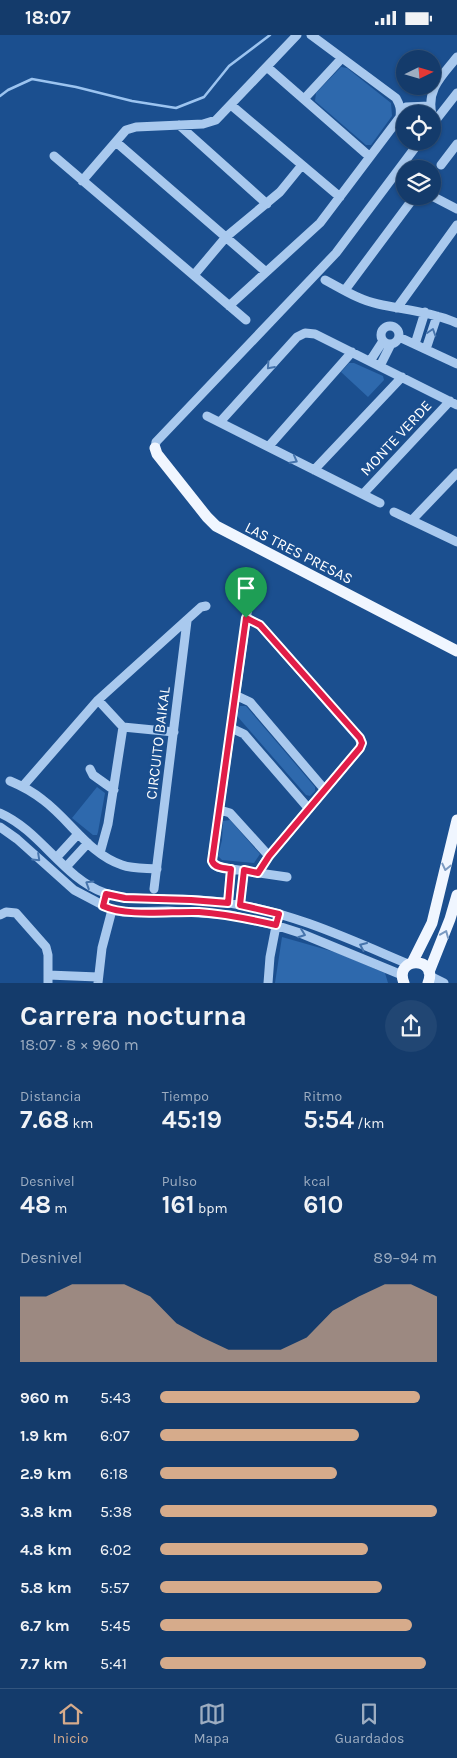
<!DOCTYPE html>
<html lang="es">
<meta charset="utf-8">
<style>
body{margin:0;font-family:Karla,sans-serif;background:#214673;color:#f1f3f6;height:100vh;display:flex;flex-direction:column;font-size:19px;white-space:nowrap}
*{box-sizing:border-box;margin:0}
p{font-size:16px;color:#9dadc1}
.icon{flex:none;width:28px;height:28px;fill:none;stroke:currentColor;stroke-width:2;stroke-linecap:round;stroke-linejoin:round}
.map{position:relative;height:948px;overflow:hidden}
.panel{display:flex;flex-direction:column;background:#143b6b;flex:1}
.panel>*{flex:none}
.needle{width:32px;rotate:85deg}
.fabs{position:absolute;left:396px;top:15px;display:grid;gap:10px}
.fabs a{display:grid;place-items:center;width:45px;height:45px;border-radius:50%;background:#143b6b;box-shadow:0 1px 4px #0004,0 0 0 1px #33557e;font-size:25px}
.pin{position:absolute;display:grid;place-items:center;width:42px;height:42px;color:#fff;margin:-51px -21px;border-radius:50% 50% 50% 0;rotate:-45deg;box-shadow:0 0 5px #0007}
.pin .icon{rotate:45deg}
.round{display:grid;place-items:center;flex:none;width:52px;height:52px;border-radius:26px;background:#214673}
.summary{display:flex;align-items:center;justify-content:space-between;height:85px;padding:0 20px}
h1{font-size:28px;font-weight:700;line-height:38px}
.figures{display:grid;grid-template-columns:repeat(3,1fr);gap:8px;height:85px;padding:5px 20px}
.figures div{display:grid;align-content:center}
.figures b{font-size:25px;font-weight:700}
.figures small{font-size:14px;font-weight:400}
.figures p{font-size:14px}
.chart{height:140px;padding:10px 20px}
.chart p{display:flex;justify-content:space-between}
.chart svg{width:100%;height:90px;margin-top:5px;fill:#d6ab8b;opacity:.7}
ul{padding:0 20px;list-style:none;font-size:16px}
li{display:grid;grid-template-columns:80px 60px 1fr;align-items:center;height:38px}
li i{height:12px;border-radius:6px;background:#d6ab8b}
.status{display:flex;justify-content:space-between;align-items:center;height:35px;padding:0 25px;background:#143b6b;direction:ltr}
.status svg{height:14px;fill:currentColor}
.tabs{display:flex;justify-content:space-around;align-items:center;height:70px;border-top:1px solid #33557e;background:#143b6b;font-size:14px;color:#9dadc1}
.tabs a{display:grid;justify-items:center;gap:2px}
.tabs .selected{color:#d6ab8b}
.map>svg:first-child{display:block}
</style>
<div class="status"><b>18:07</b><svg viewBox="0 0 49 12"><path d="M0 12V9h3v3zM5 12V6h3v6zM10 12V3h3v9zM15 12V0h3v12zM26 1h20v11H26zM47 4h2v5h-2z"/></svg></div>
<div class="map">
<svg width="457" height="948" viewBox="0 0 457 948">
<rect width="100%" height="100%" fill="#1b4f8f"/>
<path fill="#2e69ad" d="M 341,32 L 347,33 L 391,68 L 392,81 L 371,110 L 366,110 L 315,66 L 316,58 Z
M 349,328 L 354,328 L 383,341 L 384,345 L 368,362 L 341,337 Z
M 240,671 L 246,671 L 315,752 L 315,756 L 310,761 L 306,760 L 237,681 Z
M 97,752 L 105,758 L 98,797 L 97,800 L 93,800 L 72,783 Z
M 230,785 L 260,819 L 254,828 L 222,825 L 218,821 L 222,805 L 223,786 Z
M 282,902 L 338,918 L 385,938 L 388,948 L 275,948 Z"/>
<g fill="none" stroke-linecap="round" stroke-linejoin="round">
<path stroke="#9cc4f0" stroke-width="2.5" d="M 0,61 L 8,55 L 32,44 L 76,52 L 132,66 L 176,73 L 204,62 L 229,31 L 270,0"/>
<path stroke="#a9c9ee" stroke-width="9" d="M 267,32 L 370,122
M 304,64 L 342,23
M 231,70 L 340,162
M 401,76 L 406,72 L 430,71
M 432,79 C 426,54 443,40 457,22
M 179,90 L 267,169
M 432,90 L 457,58
M 116,107 L 266,237
M 54,121 L 246,285
M 441,130 L 457,109
M 82,146 L 126,95 L 136,92 L 203,89 L 216,85 L 297,0
M 432,161 L 457,174
M 194,240 L 226,202 L 280,157 L 302,130
M 325,245 C 342,254 359,265 378,269 C 405,275 431,277 457,288
M 345,255 L 415,161
M 229,271 L 320,188 L 400,82 C 401,74 400,70 396,63 L 311,0
M 397,273 L 457,190
M381 300a9 9 0 1 1 18 0a9 9 0 1 1-18 0Z
M 399,302 L 457,329
M 415,309 L 425,277
M 426,314 L 437,281
M 370,326 L 383,306
M 380,331 L 391,309
M 207,381 L 380,468
M 220,387 L 297,302 L 305,298 L 315,299 L 457,370
M 269,411 L 352,317
M 155,413 L 156,407 L 336,218 L 420,106
M 314,435 L 402,342
M 363,459 L 450,366
M 394,477 L 457,507
M 412,485 L 457,438
M 251,550 L 212,826 L 214,830 L 218,832 L 287,842
M 246,583 L 260,590 L 359,703 L 361,708 L 360,713 L 269,821 L 258,837
M 235,660 L 250,667 L 325,755
M 98,665 L 123,692 L 174,697
M 231,693 L 244,699 L 309,774
M 90,734 L 93,740 L 114,755
M 10,746 C 22,751 33,757 43,765 C 70,785 89,819 122,830 C 133,834 146,833 157,834
M 23,751 L 98,665 L 201,572 L 206,571
M 220,775 L 230,778 L 269,821
M 0,778 C 41,796 63,843 105,858 C 125,865 145,863 165,864 C 187,864 208,865 229,868 C 292,877 351,905 408,929
M 0,792 L 17,804 L 74,855 L 112,875 L 123,877 L 168,876 L 230,880 L 275,890 L 300,898 L 402,940
M 100,818 L 108,789 L 123,692
M 56,823 L 78,799
M 66,832 L 88,808
M 154,854 L 187,586
M 228,868 L 231,834
M 240,870 L 244,835
M 0,880 L 6,877 L 16,878 L 46,912 L 48,920 L 48,948
M 48,940 L 98,942
M 430,941 L 444,948
M 98,948 L 102,913 L 112,875
M 268,948 L 270,922 L 277,886"/>
<path stroke="#f0f6ff" stroke-width="11" d="M 155,413 L 157,419 L 207,482 L 216,491 L 457,616
M 412,928 L 432,888 L 457,785
M 429,937 L 450,884 L 457,860
M 404,948 C 393,921 439,921 428,948"/>
</g>
<defs><path id="oneway-chevron" d="M-2-3.5L2.5 0L-2 3.5" fill="none" stroke-width="1.6" stroke-linecap="round" stroke-linejoin="round" transform="scale(1.25)"/></defs>
<g stroke="#4674ac">
<use href="#oneway-chevron" transform="translate(432 297) rotate(-72)"/>
<use href="#oneway-chevron" transform="translate(270 331) rotate(132)"/>
<use href="#oneway-chevron" transform="translate(294 425) rotate(28)"/>
<use href="#oneway-chevron" transform="translate(37 823) rotate(43)"/>
<use href="#oneway-chevron" transform="translate(89 849) rotate(-148)"/>
<use href="#oneway-chevron" transform="translate(302 899) rotate(20)"/>
<use href="#oneway-chevron" transform="translate(363 911) rotate(-156)"/>
</g>
<g stroke="#7b9ac1">
<use href="#oneway-chevron" transform="translate(446 832) rotate(103)"/>
<use href="#oneway-chevron" transform="translate(445 899) rotate(-68)"/>
</g>
<g fill="none" stroke-linecap="round" stroke-linejoin="round">
<g stroke="#fff" stroke-width="10">
<path id="route" d="M 246,583 L 260,590 L 360,703 L 362,708 L 360,713 L 269,821 L 258,838 L 244,835 L 240,870 L 279,879 L 276,890 C 250,884 225,879 199,877 C 171,876 127,882 103,871 L 106,859 L 125,863 L 191,865 L 228,868 L 231,834 C 224,833 215,833 212,826 Z"/>
</g>
<use href="#route" stroke="#e11d48" stroke-width="6"/>
</g>
<g text-anchor="middle" dominant-baseline="central" stroke-width="4.5" stroke-linejoin="round" paint-order="stroke">
<g font-size="15" fill="#fff" stroke="#1b4f8f">
<text transform="translate(396 403) rotate(-47)">MONTE VERDE</text>
<text transform="translate(299 518) rotate(27)">LAS TRES PRESAS</text>
<text transform="translate(158 708) rotate(-83)">CIRCUITO BAIKAL</text>
</g>
</g>
</svg>
<div class="fabs">
<a><svg class="needle" viewBox="-14 -14 28 28"><path d="M0-13l5 13h-10z" fill="#e53935"/><path d="M0 13l5-13h-10z" fill="#9dadc1"/></svg></a>
<a><svg class="icon" aria-label="locate" viewBox="0 0 24 24"><circle cx="12" cy="12" r="6"/><path d="M12 2v4M12 18v4M2 12h4M18 12h4"/></svg></a>
<a><svg class="icon" aria-label="layers" viewBox="0 0 24 24"><path d="M12 4l9 5-9 5-9-5zM3 14l9 5 9-5"/></svg></a>
</div>
<div class="pin" style="left:246px;top:583px;background:#1e9e55"><svg class="icon" aria-label="arrive" viewBox="0 0 24 24"><path d="M6 21V4h12l-3 4 3 4H6"/></svg></div>
</div>
<section class="panel">
<div class="summary"><div><h1>Carrera nocturna</h1><p>18:07 · 8 × 960 m</p></div><a class="round"><svg class="icon" aria-label="share" viewBox="0 0 24 24"><path d="M12 15V3M7 8l5-5 5 5M5 13v7h14v-7"/></svg></a></div>
<div class="figures">
<div><p>Distancia</p><b>7.68<small> km</small></b></div>
<div><p>Tiempo</p><b>45:19</b></div>
<div><p>Ritmo</p><b>5:54<small> /km</small></b></div>
</div>
<div class="figures">
<div><p>Desnivel</p><b>48<small> m</small></b></div>
<div><p>Pulso</p><b>161<small> bpm</small></b></div>
<div><p>kcal</p><b>610</b></div>
</div>
<div class="chart"><p><span>Desnivel</span>89–94 m</p>
<svg viewBox="0 0 160 44" preserveAspectRatio="none"><path d="M0 44V12L10 12L20 6L30 6L40 6L50 12L60 25L70 32L80 38L90 38L100 38L110 32L120 19L130 12L140 6L150 6L160 12V44z"/></svg>
</div>
<ul>
<li><b>960 m</b>5:43<i style="width:94%"></i></li>
<li><b>1.9 km</b>6:07<i style="width:72%"></i></li>
<li><b>2.9 km</b>6:18<i style="width:64%"></i></li>
<li><b>3.8 km</b>5:38<i style="width:100%"></i></li>
<li><b>4.8 km</b>6:02<i style="width:75%"></i></li>
<li><b>5.8 km</b>5:57<i style="width:80%"></i></li>
<li><b>6.7 km</b>5:45<i style="width:91%"></i></li>
<li><b>7.7 km</b>5:41<i style="width:96%"></i></li>
</ul>
</section>
<nav class="tabs">
<a class="selected"><svg class="icon" aria-label="home" viewBox="0 0 24 24"><path d="M3 11l9-7 9 7M6 9v11h12V9"/></svg>Inicio</a>
<a><svg class="icon" aria-label="map" viewBox="0 0 24 24"><path d="M3 6l6-2 6 2 6-2v14l-6 2-6-2-6 2zM9 4v14M15 6v14"/></svg>Mapa</a>
<a><svg class="icon" aria-label="saved" viewBox="0 0 24 24"><path d="M7 4h10v16l-5-4-5 4z"/></svg>Guardados</a>
</nav>
